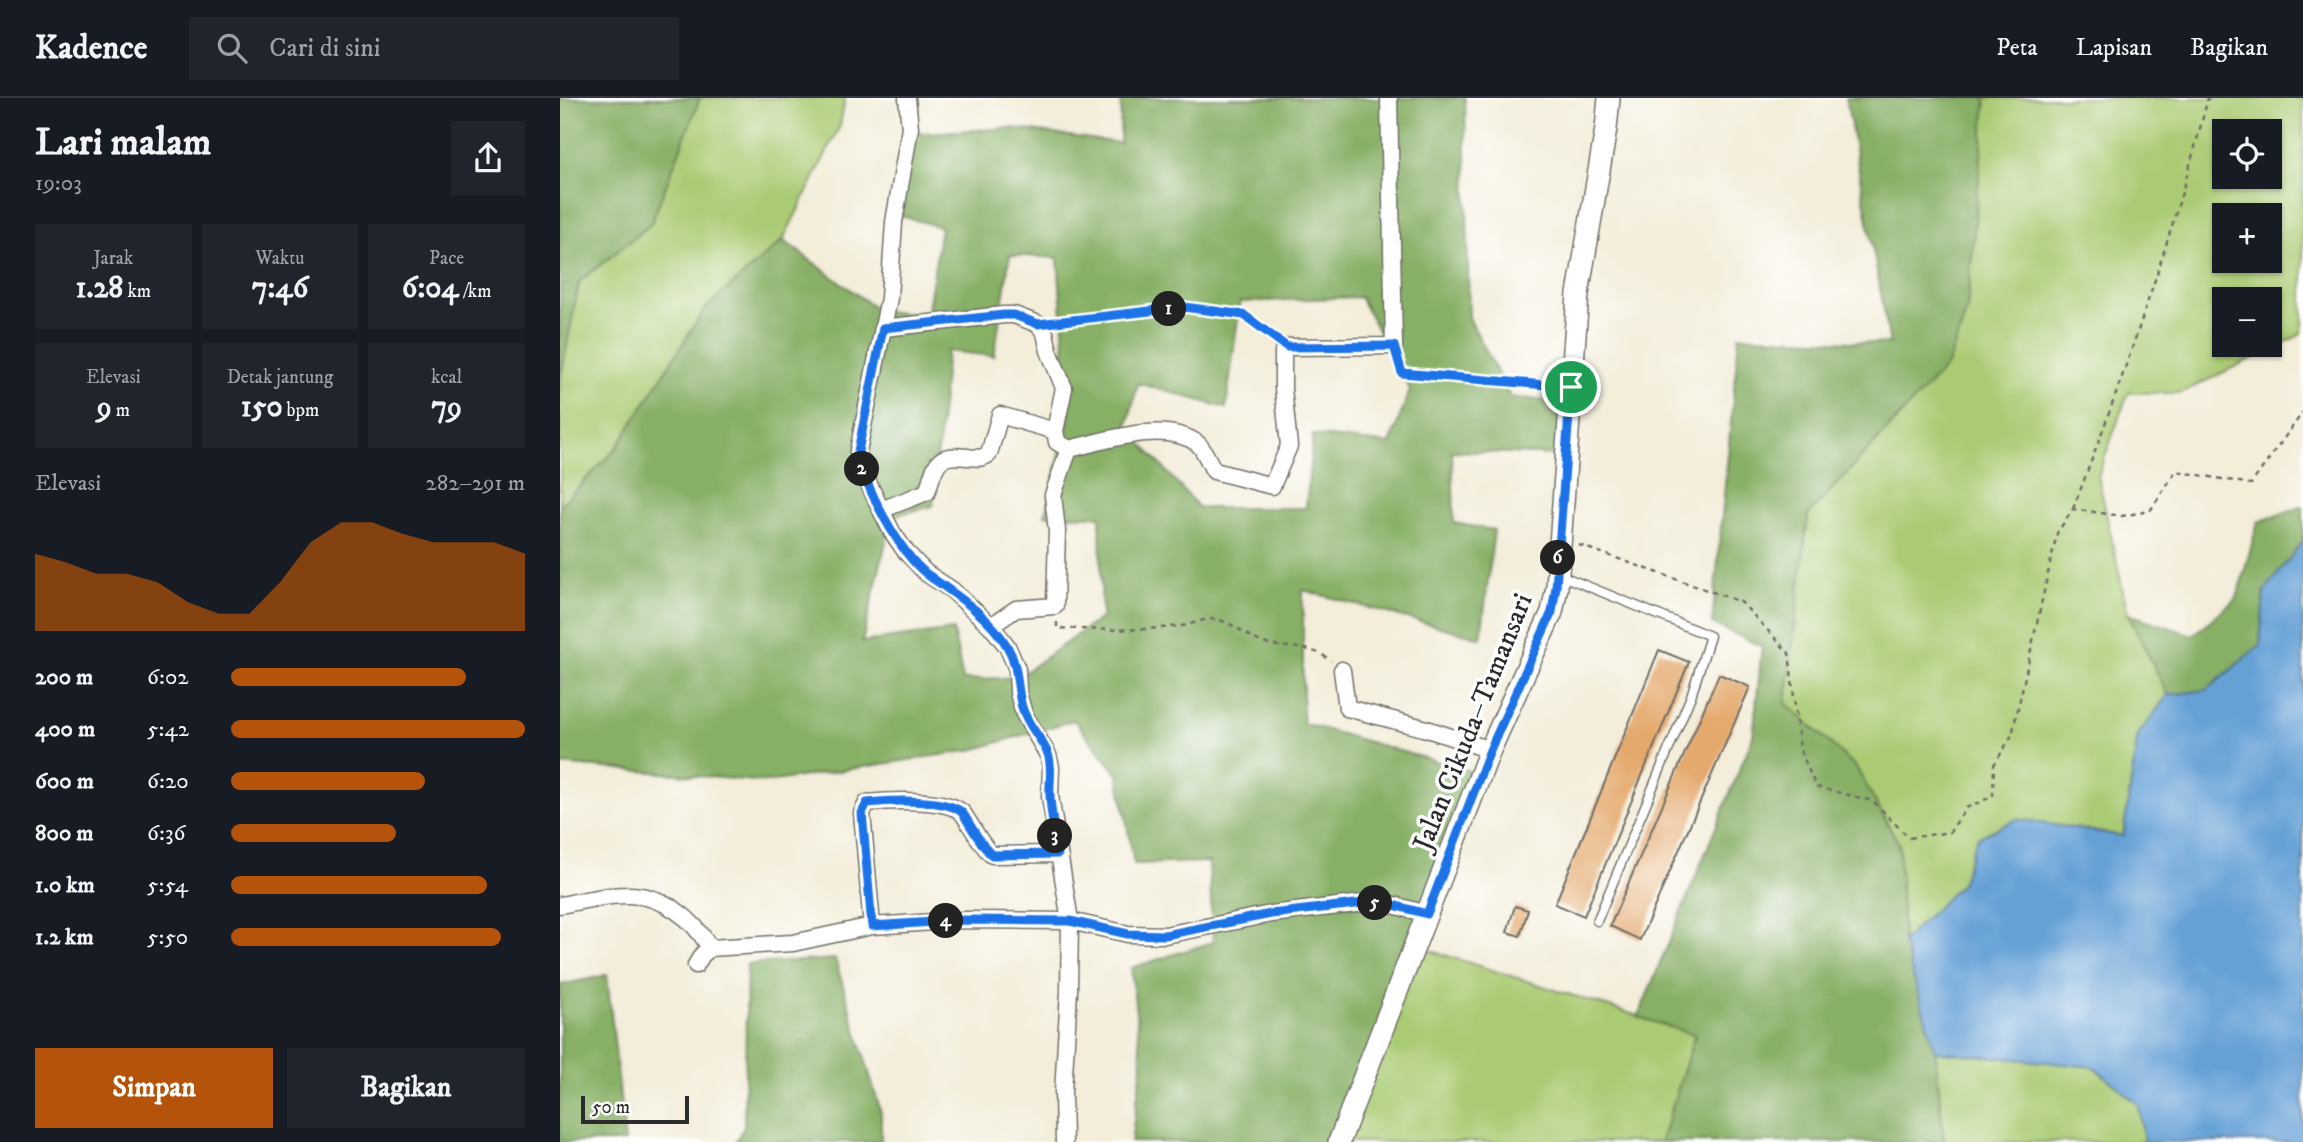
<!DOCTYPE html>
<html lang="id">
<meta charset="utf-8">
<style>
body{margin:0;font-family:"IM FELL DW Pica",serif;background:#20242c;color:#f1f3f6;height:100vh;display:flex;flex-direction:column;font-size:26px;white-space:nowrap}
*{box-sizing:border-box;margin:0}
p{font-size:23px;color:#9ea1a6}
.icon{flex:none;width:38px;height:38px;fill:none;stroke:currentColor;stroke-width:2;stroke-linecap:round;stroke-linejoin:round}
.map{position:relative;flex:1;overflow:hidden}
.side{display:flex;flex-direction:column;background:#171b24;width:560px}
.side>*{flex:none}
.tools{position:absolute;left:1652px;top:21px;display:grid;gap:14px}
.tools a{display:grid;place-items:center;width:70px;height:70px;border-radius:0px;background:#171b24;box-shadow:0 2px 5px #0004;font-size:35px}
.scale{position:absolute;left:21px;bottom:18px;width:108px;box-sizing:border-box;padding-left:7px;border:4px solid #2b2b2b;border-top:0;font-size:19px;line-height:24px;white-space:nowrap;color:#2b2b2b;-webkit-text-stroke:5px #fff;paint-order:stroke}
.pin{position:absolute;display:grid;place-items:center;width:60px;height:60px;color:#fff;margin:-30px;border:4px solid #fff;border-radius:50%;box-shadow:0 2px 7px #0007}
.km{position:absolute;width:35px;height:35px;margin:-18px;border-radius:50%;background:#222;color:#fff;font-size:19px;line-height:35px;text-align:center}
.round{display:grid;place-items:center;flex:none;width:74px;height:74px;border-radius:0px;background:#20242c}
.overview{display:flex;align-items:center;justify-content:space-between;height:119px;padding:0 35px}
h1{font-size:38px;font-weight:800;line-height:52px}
.metrics{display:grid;grid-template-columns:repeat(3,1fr);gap:10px;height:119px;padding:7px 35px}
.metrics div{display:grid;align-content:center;border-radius:0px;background:#20242c;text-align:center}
.metrics b{font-size:30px;font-weight:800}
.metrics small{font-size:19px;font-weight:400}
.metrics p{font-size:19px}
.chart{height:196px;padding:14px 35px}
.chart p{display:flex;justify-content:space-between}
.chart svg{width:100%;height:126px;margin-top:7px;fill:#b45309;opacity:.7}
.button{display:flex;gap:14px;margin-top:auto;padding:14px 35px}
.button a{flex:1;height:80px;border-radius:0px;background:#b45309;color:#fff;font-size:28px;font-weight:800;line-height:80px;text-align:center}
.button a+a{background:#20242c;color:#f1f3f6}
ul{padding:0 35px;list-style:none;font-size:23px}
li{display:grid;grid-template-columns:112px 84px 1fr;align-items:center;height:52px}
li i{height:18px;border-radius:9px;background:#b45309}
header{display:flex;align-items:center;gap:42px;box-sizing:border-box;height:98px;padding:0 35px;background:#171b24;border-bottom:2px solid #363941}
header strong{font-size:33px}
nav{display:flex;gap:38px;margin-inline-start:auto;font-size:24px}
.search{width:490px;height:63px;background:#20242c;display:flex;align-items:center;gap:18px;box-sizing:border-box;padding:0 24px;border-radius:0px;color:#9ea1a6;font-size:26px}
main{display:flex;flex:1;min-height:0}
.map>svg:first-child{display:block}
</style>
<header>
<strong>Kadence</strong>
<div class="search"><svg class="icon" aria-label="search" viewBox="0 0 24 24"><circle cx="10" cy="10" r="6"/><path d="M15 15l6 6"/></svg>Cari di sini</div>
<nav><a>Peta</a><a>Lapisan</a><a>Bagikan</a></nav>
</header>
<main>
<section class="side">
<div class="overview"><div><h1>Lari malam</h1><p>19:03</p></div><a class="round"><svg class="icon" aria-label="share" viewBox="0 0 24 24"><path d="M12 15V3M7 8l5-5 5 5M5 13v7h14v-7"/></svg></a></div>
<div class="metrics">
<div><p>Jarak</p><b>1.28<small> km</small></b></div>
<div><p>Waktu</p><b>7:46</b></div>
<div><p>Pace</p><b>6:04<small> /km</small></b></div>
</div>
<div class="metrics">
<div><p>Elevasi</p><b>9<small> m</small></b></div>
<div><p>Detak jantung</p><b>150<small> bpm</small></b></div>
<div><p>kcal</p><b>79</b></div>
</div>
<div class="chart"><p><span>Elevasi</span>282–291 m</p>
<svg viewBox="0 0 160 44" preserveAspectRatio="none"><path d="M0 44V17L10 20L20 24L30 24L40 27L50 34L60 38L70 38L80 27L90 13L100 6L110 6L120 10L130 13L140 13L150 13L160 17V44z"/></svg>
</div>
<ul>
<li><b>200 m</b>6:02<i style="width:80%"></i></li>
<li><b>400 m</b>5:42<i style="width:100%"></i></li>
<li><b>600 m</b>6:20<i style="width:66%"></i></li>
<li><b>800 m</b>6:36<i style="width:56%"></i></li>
<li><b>1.0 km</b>5:54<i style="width:87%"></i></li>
<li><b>1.2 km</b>5:50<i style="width:92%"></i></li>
</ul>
<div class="button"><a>Simpan</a><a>Bagikan</a></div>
</section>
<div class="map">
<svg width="1743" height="1044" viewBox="0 0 1743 1044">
<rect width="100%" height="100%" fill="#fff"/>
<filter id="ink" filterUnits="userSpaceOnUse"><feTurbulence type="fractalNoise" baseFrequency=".0143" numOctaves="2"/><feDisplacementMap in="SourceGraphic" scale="14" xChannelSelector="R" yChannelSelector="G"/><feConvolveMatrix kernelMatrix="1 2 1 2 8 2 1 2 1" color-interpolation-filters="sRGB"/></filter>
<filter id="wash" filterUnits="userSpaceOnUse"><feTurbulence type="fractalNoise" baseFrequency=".00686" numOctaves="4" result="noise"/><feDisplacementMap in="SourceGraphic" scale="28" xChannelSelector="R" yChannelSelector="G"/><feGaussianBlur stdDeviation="1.57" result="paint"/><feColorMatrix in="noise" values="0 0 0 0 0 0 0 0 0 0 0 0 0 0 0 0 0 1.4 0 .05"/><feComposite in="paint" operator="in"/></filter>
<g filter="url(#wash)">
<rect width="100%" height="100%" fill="#f3edd9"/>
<path fill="#aacb73" stroke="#6a7b4f" stroke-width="2" fill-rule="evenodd" d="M 140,0 L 285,0 L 280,28 L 223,142 L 145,211 L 56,351 L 0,408 L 0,283 L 19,184 L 91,126 Z
M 1426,0 L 1743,0 L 1743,229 L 1740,237 L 1621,295 L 1568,295 L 1538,378 L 1568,516 L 1608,597 L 1578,637 L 1563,738 L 1457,721 L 1417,740 L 1401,786 L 1343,843 L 1339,746 L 1226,605 L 1248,417 L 1388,266 L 1407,212 ZM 1664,33 L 1710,33 L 1710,79 L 1664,79 ZM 1664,117 L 1710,117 L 1710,163 L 1664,163 ZM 1664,201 L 1710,201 L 1710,247 L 1664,247 Z
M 859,849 L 1135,936 L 1101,1044 L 782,1044 Z
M 1375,953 L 1534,969 L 1579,1007 L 1584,1044 L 1384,1044 Z"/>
<path fill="#87af65" stroke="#596d48" stroke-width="2" fill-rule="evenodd" d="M 0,0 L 140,0 L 91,126 L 19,184 L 0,283 Z
M 561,0 L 905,0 L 909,220 L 950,299 L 1007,305 L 1004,357 L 892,353 L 894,425 L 934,432 L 921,540 L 743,492 L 743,625 L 920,676 L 782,1044 L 571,1044 L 582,968 L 571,870 L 653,844 L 649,764 L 574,766 L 558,676 L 514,622 L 412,652 L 208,684 L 0,666 L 0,408 L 56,351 L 145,211 L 223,142 L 318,212 L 367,218 L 381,129 L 341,118 L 349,36 L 451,30 L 560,45 ZM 450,157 L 498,160 L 509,317 L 485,417 L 540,418 L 542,519 L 458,579 L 403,582 L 393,532 L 302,544 L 332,418 L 373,408 L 387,253 L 434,258 ZM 800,199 L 850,291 L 830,346 L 753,337 L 746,410 L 639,410 L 567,329 L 578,285 L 666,310 L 680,204 Z
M 1286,0 L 1426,0 L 1407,212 L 1388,266 L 1248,417 L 1226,605 L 1296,669 L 1339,746 L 1343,843 L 1375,953 L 1384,1044 L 1101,1044 L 1135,937 L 1078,919 L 1193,639 L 1202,548 L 1152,526 L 1179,238 L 1330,246 Z
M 1743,408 L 1743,443 L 1704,494 L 1700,547 L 1647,592 L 1608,597 L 1568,516 L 1633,537 L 1677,500 L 1698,424 Z
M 275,861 L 321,1015 L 321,1044 L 175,1044 L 184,1029 L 187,866 Z
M 47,877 L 65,1044 L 0,1044 L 0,887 Z"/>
<path fill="#66a1d6" stroke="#486680" stroke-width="2" d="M 1743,443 L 1743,1044 L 1584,1044 L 1579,1007 L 1534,969 L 1375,953 L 1343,843 L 1401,786 L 1417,740 L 1457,721 L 1563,738 L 1578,637 L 1608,597 L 1647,592 L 1700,547 L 1704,494 Z"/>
<g id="blocks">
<path fill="#e4a96c" d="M 1099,552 L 1129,564 L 1024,818 L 995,806 Z
M 1159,576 L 1190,589 L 1080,842 L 1050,828 Z
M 955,808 L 968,812 L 960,838 L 947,834 Z"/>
</g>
</g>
<g filter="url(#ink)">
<use href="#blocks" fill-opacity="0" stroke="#716f68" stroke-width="2"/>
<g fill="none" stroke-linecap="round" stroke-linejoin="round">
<g stroke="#716f68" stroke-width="11">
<path id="service" d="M 1000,477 L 1150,538 L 1131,598 L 1037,823"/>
</g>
<g stroke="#716f68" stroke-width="19">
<path id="minor" d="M 347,0 L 350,30 L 334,124 L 329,200 L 298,353 L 300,367 L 321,412 L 332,434 L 346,454 L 366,475 L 392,492 L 431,528 L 447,548 L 457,571 L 458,595 L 464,616 L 488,657 L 491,669 L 490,698 L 510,823 L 509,893 L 503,994 L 504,1044
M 323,230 L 444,217 L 454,217 L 478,226 L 485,235 L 489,253 L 504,290 L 495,333 L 497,344 L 509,351 C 545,343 603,322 637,345 C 644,350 649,365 654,373 L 712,388 L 729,348 L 723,290 L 723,253 L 727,249 L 834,248 L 829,0
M 321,412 L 367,394 C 376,367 375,355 407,359 C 416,360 422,361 429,356 L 440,317 L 495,333
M 431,528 L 456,511 L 495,508 L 497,433 L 493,397 L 509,351
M 782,572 L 787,610 L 867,631 L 930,652
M 0,807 C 21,803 44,797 66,797 C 102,796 133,820 150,850
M 312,828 L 302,715 L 307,705 C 327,703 393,699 404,717 C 411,727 423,750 432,757 L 498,756
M 136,867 L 142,857 L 150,850 L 233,845 L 312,828 L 404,822 L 510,823 L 568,836 L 605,837 L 711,816 L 804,805 L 822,804 L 867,816"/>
</g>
<g stroke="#716f68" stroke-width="24">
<path id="tertiary" d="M 779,1044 L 930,652 L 992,514 L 997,489 L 1018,196 L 1046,31 L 1049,0"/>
</g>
<path stroke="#716f68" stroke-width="2.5" stroke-dasharray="5 5" stroke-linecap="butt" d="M 494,224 L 624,209 L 684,217 L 716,241
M 838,261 L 842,275 L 996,287
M 1513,411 C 1565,276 1612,140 1648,0
M 1019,447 L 1181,504 L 1229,555 L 1240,652 L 1256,689 L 1313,703 L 1349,740 L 1390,734 L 1406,710 L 1433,698 L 1434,667 L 1452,637 L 1497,435 L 1513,411 L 1562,418 L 1590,413 L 1616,373 L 1691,386 L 1743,314
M 497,524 L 497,530 C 538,532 580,533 621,528 C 631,527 642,521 652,521 C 674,522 691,544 711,547 C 735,551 751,547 771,563"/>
<use href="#service" stroke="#fff" stroke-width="8"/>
<use href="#minor" stroke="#fff" stroke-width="16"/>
<use href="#tertiary" stroke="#fff" stroke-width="21"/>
</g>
</g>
<g fill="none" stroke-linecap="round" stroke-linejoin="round" filter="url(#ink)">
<g stroke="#fff" stroke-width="14">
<path id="route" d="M 624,209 L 684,217 L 727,249 L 834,248 L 842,275 L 1011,289 L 996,489 L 992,514 L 930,652 L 867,816 L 822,804 L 804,805 L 711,816 L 605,837 L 568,836 L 510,823 L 404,822 L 312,828 L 302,715 L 307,705 C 327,703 393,699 404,717 C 410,727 423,750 432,757 L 498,756 C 495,737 491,717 490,698 C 489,684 493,669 488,656 C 481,639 467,627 462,609 C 456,588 459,568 447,548 C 429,518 396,497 368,477 C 339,455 304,388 298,353 L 323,230 L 444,217 L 454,217 L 478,226 Z"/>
</g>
<use href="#route" stroke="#1a73e8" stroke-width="9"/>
</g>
<g text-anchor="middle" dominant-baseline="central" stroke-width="7" stroke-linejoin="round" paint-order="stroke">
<g font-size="28" fill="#2b2b2b" stroke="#fff">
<text transform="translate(913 624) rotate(-68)">Jalan Cikuda–Tamansari</text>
</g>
</g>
</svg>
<div class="tools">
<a><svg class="icon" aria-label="locate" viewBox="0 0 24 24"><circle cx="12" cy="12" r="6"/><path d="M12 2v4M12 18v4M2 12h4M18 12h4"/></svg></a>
<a>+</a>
<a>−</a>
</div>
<div class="scale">50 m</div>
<div class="pin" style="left:1011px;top:289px;background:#1e9e55"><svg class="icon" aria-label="arrive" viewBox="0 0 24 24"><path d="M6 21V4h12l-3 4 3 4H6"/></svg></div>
<b class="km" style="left:609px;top:211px">1</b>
<b class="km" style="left:302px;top:371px">2</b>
<b class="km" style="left:495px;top:738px">3</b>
<b class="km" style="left:386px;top:823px">4</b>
<b class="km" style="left:815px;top:805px">5</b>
<b class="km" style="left:998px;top:460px">6</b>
</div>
</main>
